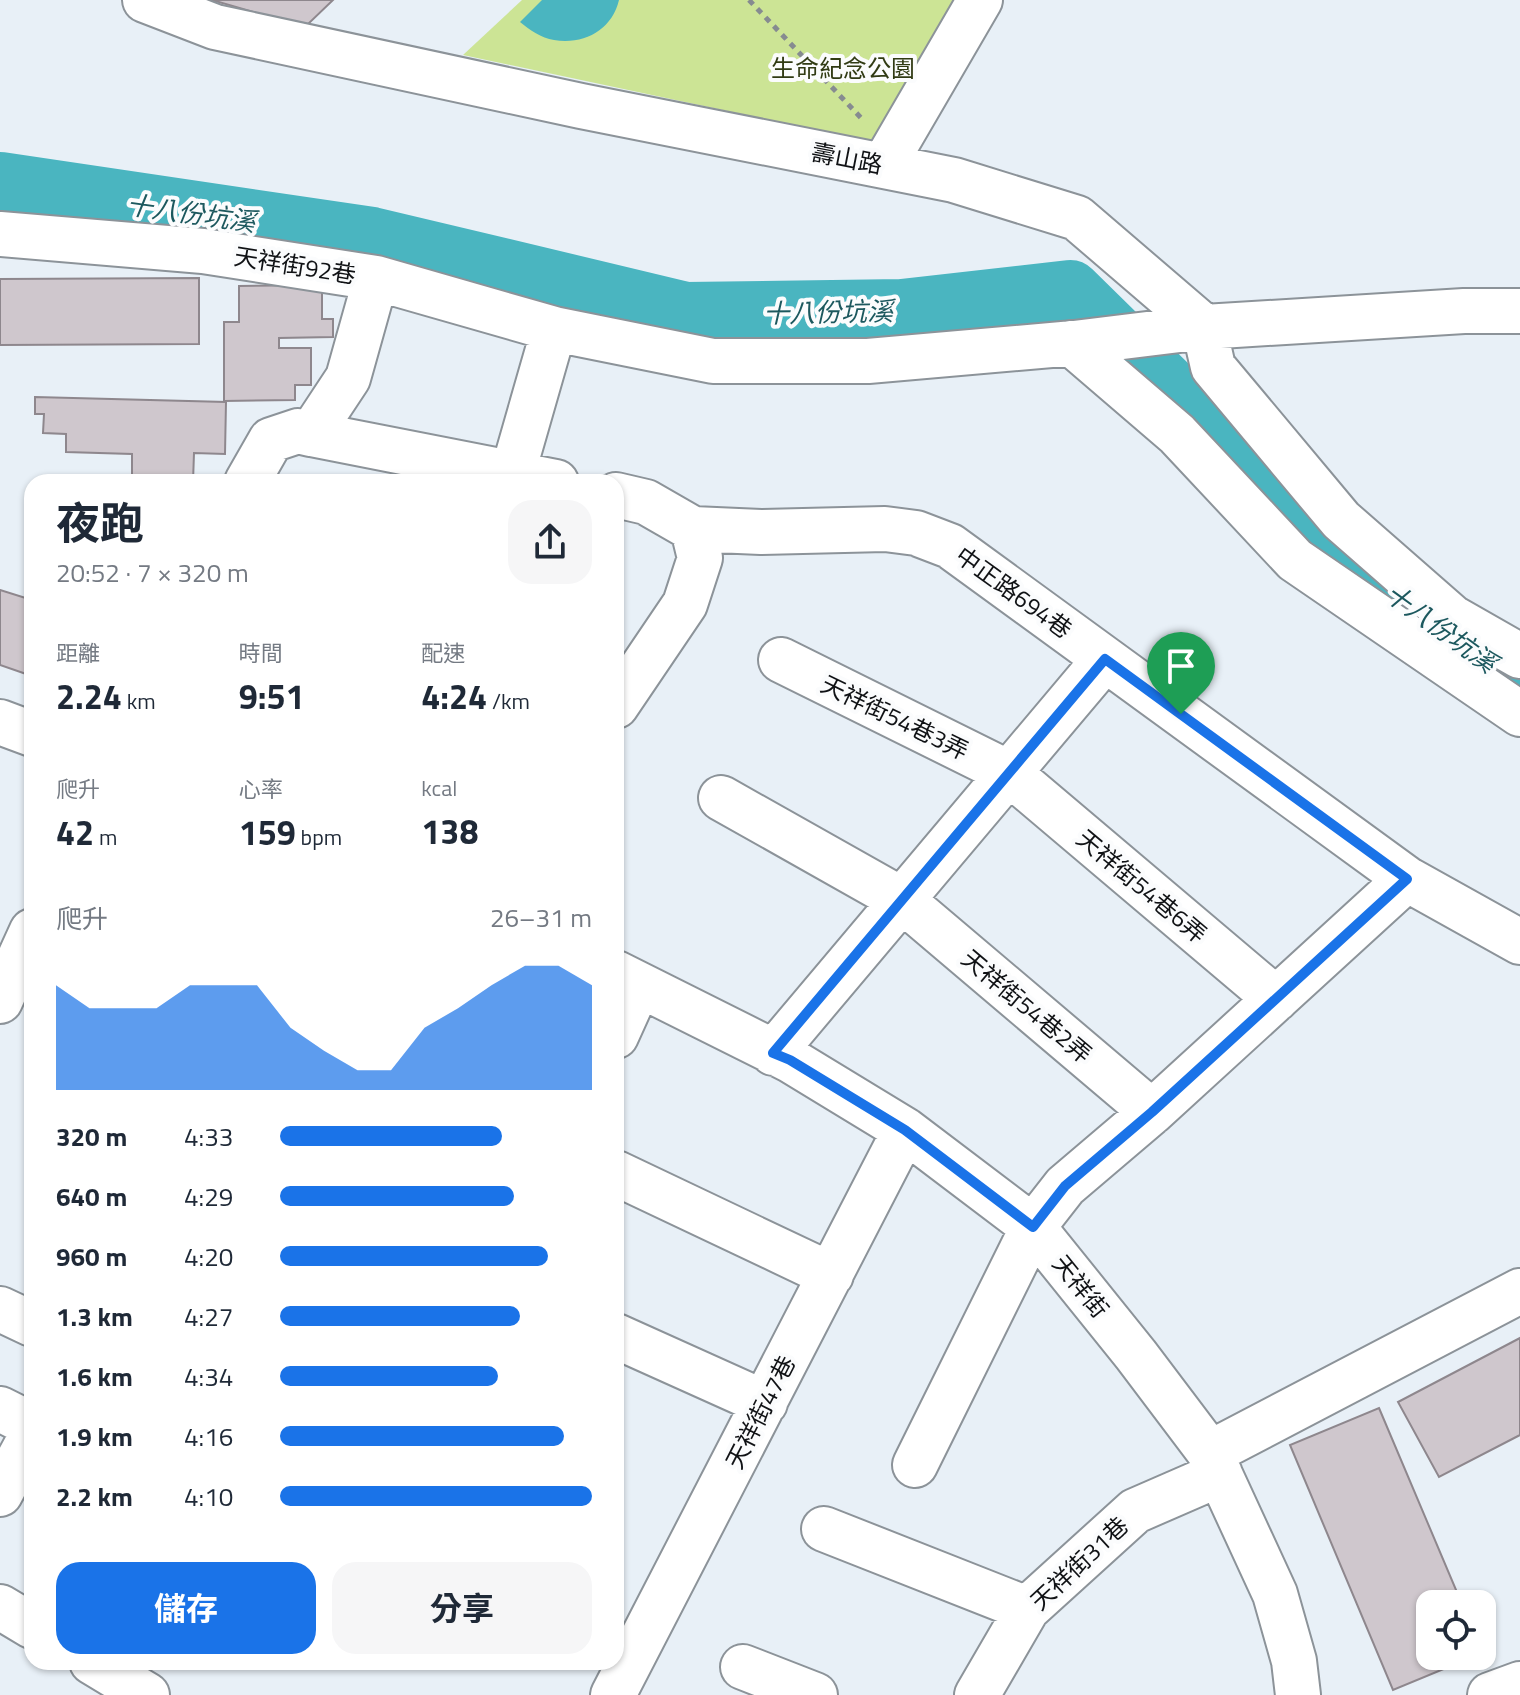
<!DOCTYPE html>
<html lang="zh-TW">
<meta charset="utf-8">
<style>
body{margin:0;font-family:"Titillium Web","Noto Sans TC",sans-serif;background:#f6f6f7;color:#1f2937;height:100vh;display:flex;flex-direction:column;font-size:30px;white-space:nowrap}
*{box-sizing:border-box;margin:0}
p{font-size:26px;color:#747a83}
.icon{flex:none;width:44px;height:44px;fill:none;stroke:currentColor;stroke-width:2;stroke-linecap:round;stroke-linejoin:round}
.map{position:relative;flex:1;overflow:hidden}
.sheet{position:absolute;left:24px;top:474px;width:600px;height:1196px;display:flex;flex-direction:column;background:#fff;border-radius:24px;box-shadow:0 2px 6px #0004}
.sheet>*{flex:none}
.controls{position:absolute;left:1416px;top:1590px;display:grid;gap:16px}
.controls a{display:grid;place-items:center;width:80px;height:80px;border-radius:16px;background:#fff;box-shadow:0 2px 6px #0004;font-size:40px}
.pin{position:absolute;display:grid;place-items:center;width:68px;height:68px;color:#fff;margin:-82px -34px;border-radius:50% 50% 50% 0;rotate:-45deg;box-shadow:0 0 8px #0007}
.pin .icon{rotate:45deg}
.round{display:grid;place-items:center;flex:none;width:84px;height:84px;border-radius:24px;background:#f6f6f7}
.summary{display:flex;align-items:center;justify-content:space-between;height:136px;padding:0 32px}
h1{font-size:44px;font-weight:700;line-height:60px}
.stats{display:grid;grid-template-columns:repeat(3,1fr);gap:12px;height:136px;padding:8px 32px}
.stats div{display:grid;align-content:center}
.stats b{font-size:34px;font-weight:700}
.stats small{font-size:22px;font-weight:400}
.stats p{font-size:22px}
.chart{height:224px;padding:16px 32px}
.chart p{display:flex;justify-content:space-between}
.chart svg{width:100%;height:144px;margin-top:8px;fill:#1a73e8;opacity:.7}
.primary-button{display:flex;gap:16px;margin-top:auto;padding:16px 32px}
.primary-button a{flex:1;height:92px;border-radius:24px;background:#1a73e8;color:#fff;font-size:32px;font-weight:700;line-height:92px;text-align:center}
.primary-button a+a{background:#f6f6f7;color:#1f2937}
ul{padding:0 32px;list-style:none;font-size:26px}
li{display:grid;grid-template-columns:128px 96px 1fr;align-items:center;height:60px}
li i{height:20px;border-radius:10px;background:#1a73e8}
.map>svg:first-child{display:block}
</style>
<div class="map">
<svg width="1520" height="1695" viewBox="0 0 1520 1695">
<rect width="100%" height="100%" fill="#e8f0f7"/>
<path fill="#cce495" d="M 522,0 L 965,0 L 879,143 L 463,55 Z"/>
<path fill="#4ab5c0" d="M 542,0 L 619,0 C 612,30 584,45 554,40 C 541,38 530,30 520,22 Z"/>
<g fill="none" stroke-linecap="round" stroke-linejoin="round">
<path stroke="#4ab5c0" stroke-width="64" d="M 0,184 L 372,239 L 686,314 L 902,311 L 1070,292 L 1181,401 L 1408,611 L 1520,684"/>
</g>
<path fill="#cfc7cd" stroke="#8e878d" stroke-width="2" d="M 212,0 L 333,0 L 305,27 Z
M 199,278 L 199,344 L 0,345 L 0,279 Z
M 322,285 L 322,319 L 333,319 L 333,337 L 279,338 L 279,348 L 311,348 L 311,385 L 295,385 L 295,400 L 224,401 L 224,322 L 239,322 L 239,286 Z
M 35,397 L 226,402 L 225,454 L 194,453 L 193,482 L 132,482 L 132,454 L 66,452 L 66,434 L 43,433 L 44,414 L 35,414 Z
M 0,590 L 32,600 L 32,676 L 0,665 Z
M 1520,1338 L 1520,1435 L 1439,1477 L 1398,1402 Z
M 1379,1408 L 1462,1604 L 1430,1604 L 1430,1656 L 1475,1656 L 1393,1690 L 1290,1445 Z"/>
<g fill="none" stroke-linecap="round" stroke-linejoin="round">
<g stroke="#8c9399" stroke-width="48">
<path id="minor" d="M 145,0 L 215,27 L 581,106 L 954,180 L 1077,218 L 1204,327
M 884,165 L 980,0
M 0,234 L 203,251 L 376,278 L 554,329 L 713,361 L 868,361 L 1074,343 L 1204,327 L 1464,311 L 1520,311
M 1204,327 L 1213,367 L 1341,520 L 1453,618 L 1520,656
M 1071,343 L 1177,434 L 1295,560 L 1520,714
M 311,434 L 556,482
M 247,482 L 271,440 L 298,431 L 311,434 L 348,378 L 376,278
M 506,482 L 513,472 L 554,329
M 616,495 L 646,502 L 693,529 L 761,532 L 885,529 L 916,533 L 950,546 L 1407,879 L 1520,942
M 781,660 L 1009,773 L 1276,999
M 616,706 L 685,604 L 700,558 L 693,529
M 0,722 L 32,734
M 721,798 L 902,900 L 1152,1112
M 616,973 L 790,1060 L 905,1130 L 1033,1227 L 1136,1355 L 1210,1453 L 1275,1594 L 1294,1661 L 1298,1695
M 0,1001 L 32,931
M 616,1036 L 639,985
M 773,1053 L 1105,659
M 616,1173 L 831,1275
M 0,1309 L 32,1324
M 616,1336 L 765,1403
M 0,1409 L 32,1425
M 1210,1453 L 1520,1291
M 915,1465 L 1033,1227 L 1065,1186 L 1152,1112 L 1407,879
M 0,1494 L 32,1435
M 824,1529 L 1027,1609
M 0,1607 L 32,1626
M 92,1662 L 147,1695
M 743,1667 L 815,1695
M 613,1695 L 905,1130
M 977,1695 L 1027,1609 L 1135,1511 L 1220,1474
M 1490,1695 L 1520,1684"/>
</g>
<path stroke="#868b90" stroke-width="5" stroke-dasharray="6 6" stroke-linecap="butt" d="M 749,0 L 864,121"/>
<use href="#minor" stroke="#fff" stroke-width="44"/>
</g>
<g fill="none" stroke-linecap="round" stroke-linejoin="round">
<g stroke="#fff" stroke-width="16">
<path id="route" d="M 1105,659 L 1407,879 L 1152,1112 L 1065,1186 L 1033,1227 L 905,1130 L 790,1060 L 773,1053 Z"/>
</g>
<use href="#route" stroke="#1a73e8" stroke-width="10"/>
</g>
<g text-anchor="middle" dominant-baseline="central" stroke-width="8" stroke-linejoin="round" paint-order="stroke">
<g font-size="24" fill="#313b14" stroke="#fbfcfd">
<text x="843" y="68">生命紀念公園</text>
</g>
<g font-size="24" fill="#101215" stroke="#fbfcfd">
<text transform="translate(847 158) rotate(11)">壽山路</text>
<text transform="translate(295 265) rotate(9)">天祥街92巷</text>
<text transform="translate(1014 592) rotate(36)">中正路694巷</text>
<text transform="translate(895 717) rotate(26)">天祥街54巷3弄</text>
<text transform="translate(1142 886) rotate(40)">天祥街54巷6弄</text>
<text transform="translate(1027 1006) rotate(40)">天祥街54巷2弄</text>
<text transform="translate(1081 1286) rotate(51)">天祥街</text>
<text transform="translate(760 1412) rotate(-63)">天祥街47巷</text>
<text transform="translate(1079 1563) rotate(-43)">天祥街31巷</text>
</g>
<g font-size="26" font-style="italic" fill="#1c585e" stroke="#fbfcfd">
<text transform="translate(191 213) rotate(8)">十八份坑溪</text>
<text transform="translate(828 312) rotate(-1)">十八份坑溪</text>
<text transform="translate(1441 628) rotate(36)">十八份坑溪</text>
</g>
</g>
</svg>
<div class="controls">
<a><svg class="icon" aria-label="locate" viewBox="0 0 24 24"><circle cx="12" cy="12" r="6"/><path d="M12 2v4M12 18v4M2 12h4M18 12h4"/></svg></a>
</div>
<div class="pin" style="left:1181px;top:714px;background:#1e9e55"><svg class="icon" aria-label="arrive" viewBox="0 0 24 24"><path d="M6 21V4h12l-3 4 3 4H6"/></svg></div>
<section class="sheet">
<div class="summary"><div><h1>夜跑</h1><p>20:52 · 7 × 320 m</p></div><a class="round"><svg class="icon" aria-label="share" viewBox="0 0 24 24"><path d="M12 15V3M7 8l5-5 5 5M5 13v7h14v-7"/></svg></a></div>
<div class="stats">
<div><p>距離</p><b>2.24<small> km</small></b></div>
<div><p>時間</p><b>9:51</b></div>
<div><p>配速</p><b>4:24<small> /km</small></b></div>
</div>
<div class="stats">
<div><p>爬升</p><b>42<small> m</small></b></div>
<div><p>心率</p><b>159<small> bpm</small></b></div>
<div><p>kcal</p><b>138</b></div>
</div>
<div class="chart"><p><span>爬升</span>26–31 m</p>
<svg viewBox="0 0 160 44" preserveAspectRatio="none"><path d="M0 44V12L10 19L20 19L30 19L40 12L50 12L60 12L70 25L80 32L90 38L100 38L110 25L120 19L130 12L140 6L150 6L160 12V44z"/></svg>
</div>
<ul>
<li><b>320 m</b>4:33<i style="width:71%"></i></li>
<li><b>640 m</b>4:29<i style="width:75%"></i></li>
<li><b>960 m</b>4:20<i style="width:86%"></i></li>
<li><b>1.3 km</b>4:27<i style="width:77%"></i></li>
<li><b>1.6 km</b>4:34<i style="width:70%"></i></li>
<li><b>1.9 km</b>4:16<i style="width:91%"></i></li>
<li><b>2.2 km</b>4:10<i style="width:100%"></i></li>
</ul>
<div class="primary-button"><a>儲存</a><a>分享</a></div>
</section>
</div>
